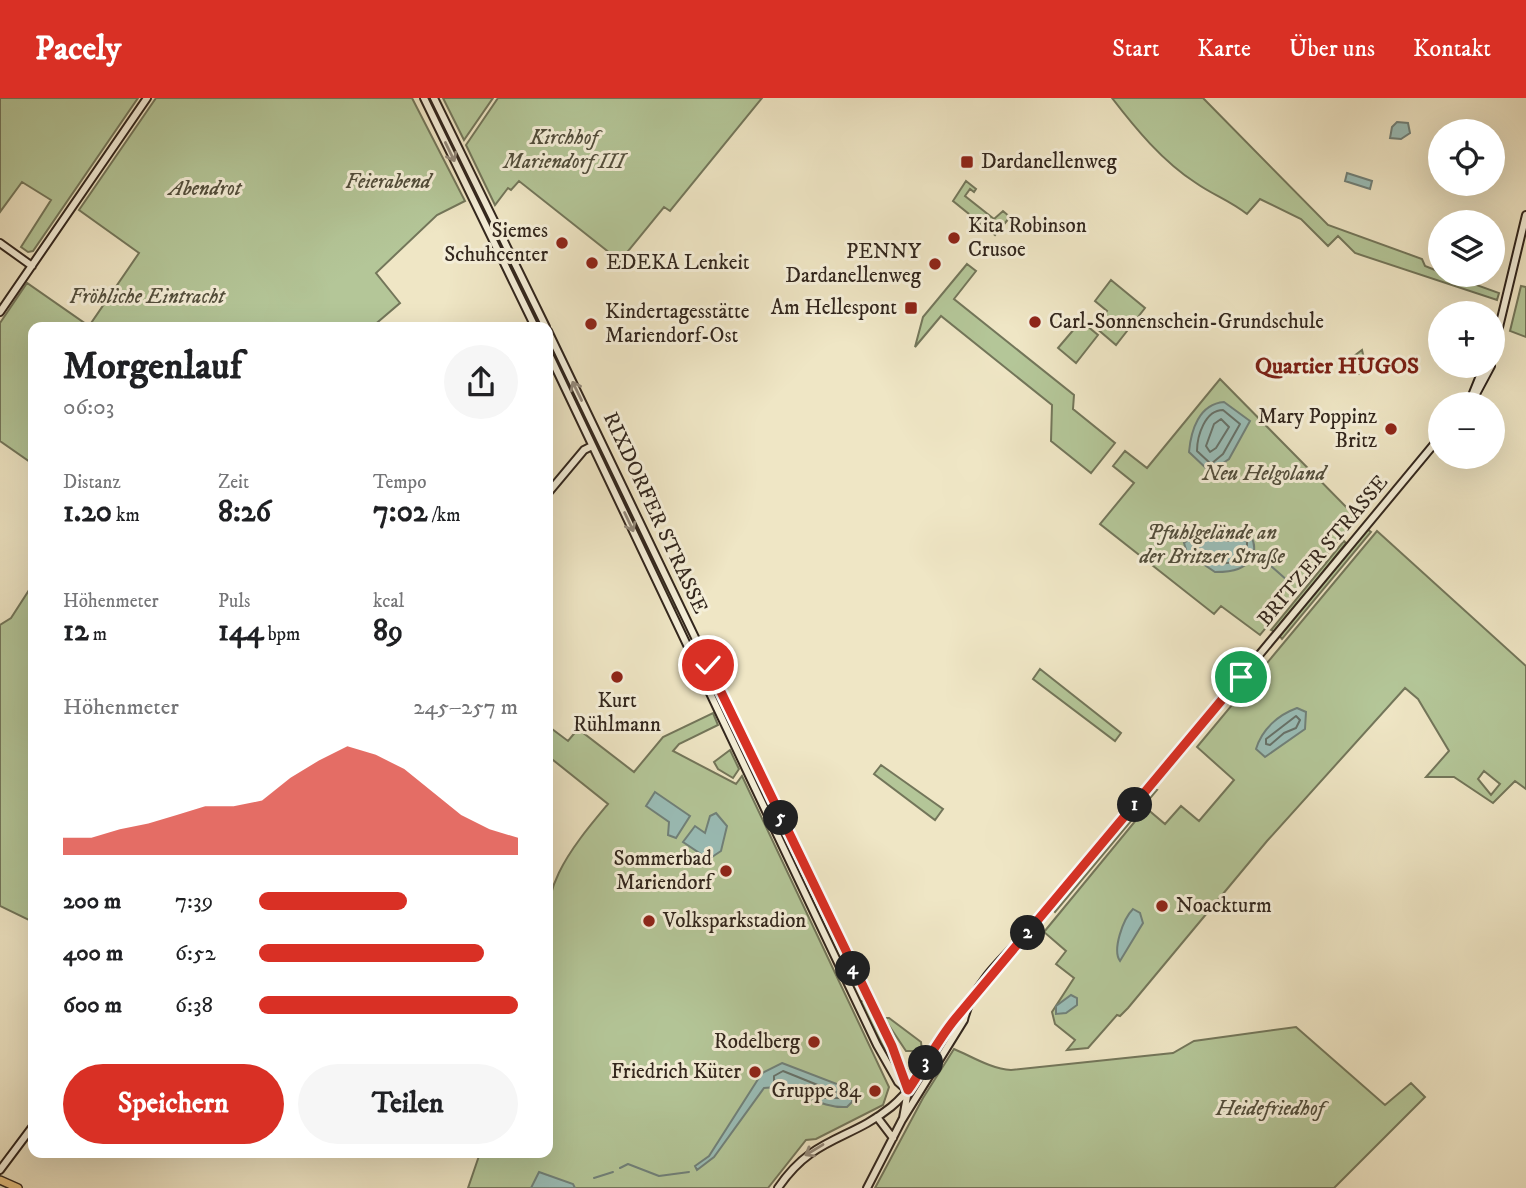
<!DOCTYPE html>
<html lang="de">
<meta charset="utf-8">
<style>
body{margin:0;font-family:"IM FELL DW Pica",serif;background:#f6f6f6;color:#202124;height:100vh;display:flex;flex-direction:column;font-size:26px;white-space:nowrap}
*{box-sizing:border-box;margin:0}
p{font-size:23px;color:#757577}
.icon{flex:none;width:38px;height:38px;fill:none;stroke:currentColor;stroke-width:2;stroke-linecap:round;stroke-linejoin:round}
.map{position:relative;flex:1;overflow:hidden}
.panel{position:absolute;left:28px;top:224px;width:525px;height:836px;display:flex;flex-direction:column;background:#fff;border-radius:14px;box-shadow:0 7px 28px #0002}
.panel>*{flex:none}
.fabs{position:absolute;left:1428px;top:21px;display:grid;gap:14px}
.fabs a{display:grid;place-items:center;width:77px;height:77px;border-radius:50%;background:#fff;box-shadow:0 7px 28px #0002;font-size:35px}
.pin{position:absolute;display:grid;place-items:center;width:60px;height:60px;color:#fff;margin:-30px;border:4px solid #fff;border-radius:50%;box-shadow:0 2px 7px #0007}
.km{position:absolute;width:35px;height:35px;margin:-18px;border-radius:50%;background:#222;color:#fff;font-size:19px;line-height:35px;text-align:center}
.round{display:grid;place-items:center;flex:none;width:74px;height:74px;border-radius:37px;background:#f6f6f6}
.overview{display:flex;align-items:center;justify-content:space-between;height:119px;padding:0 35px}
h1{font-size:38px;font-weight:800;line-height:52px}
.stats{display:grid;grid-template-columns:repeat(3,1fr);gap:10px;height:119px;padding:7px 35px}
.stats div{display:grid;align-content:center}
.stats b{font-size:30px;font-weight:800}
.stats small{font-size:19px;font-weight:400}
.stats p{font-size:19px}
.chart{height:196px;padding:14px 35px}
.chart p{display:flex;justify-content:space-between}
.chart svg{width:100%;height:126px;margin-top:7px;fill:#d93025;opacity:.7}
.action{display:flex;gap:14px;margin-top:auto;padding:14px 35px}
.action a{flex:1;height:80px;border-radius:42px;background:#d93025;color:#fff;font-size:28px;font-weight:800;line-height:80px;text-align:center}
.action a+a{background:#f6f6f6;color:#202124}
ul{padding:0 35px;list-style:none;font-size:23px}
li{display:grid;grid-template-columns:112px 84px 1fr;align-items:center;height:52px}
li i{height:18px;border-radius:9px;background:#d93025}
header{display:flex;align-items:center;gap:42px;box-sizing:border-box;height:98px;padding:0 35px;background:#d93025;color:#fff}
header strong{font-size:33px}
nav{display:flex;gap:38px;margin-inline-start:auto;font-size:24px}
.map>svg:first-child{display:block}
</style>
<header>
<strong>Pacely</strong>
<nav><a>Start</a><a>Karte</a><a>Über uns</a><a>Kontakt</a></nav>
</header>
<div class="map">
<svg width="1526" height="1090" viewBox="0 0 1526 1090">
<rect width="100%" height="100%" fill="#efe6c5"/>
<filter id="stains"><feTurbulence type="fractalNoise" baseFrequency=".00286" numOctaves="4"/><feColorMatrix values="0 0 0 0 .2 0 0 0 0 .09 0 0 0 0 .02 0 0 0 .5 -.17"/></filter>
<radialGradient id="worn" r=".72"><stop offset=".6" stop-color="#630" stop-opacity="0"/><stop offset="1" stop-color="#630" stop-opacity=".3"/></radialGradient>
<path fill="#b4c698" stroke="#73765a" stroke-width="2" fill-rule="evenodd" d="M 0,0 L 138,0 L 33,153 L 28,154 L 21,149 L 51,102 L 22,84 L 0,114 Z
M 156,0 L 412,0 L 465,103 L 437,117 L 376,175 L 400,205 L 372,229 L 33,229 L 33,366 L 0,343 L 0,225 L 27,185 L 89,228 L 139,155 L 79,112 Z
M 427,0 L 431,0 L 471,83 L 468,84 Z
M 443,0 L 493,0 L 464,42 Z
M 498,0 L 762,0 L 670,113 L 664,109 L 620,163 L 519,83 L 511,92 L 508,90 L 495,107 L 466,47 Z
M 1112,0 L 1203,0 L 1328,127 L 1422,161 L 1425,168 L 1440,174 L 1440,177 L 1449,177 L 1499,195 L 1497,202 L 1355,155 L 1338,138 L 1328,148 L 1301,121 L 1260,101 L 1247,116 C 1229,102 1213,97 1196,85 C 1163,64 1135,30 1112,0 Z
M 966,83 L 976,91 L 974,94 L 970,91 L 965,98 L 994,121 L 1003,113 L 1010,119 L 995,137 L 953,103 Z
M 967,166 L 976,173 L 954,201 L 1074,297 L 1073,311 L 1115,345 L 1091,375 L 1051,343 L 1052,307 L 941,218 L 915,249 L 923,219 Z
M 1111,182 L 1145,210 L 1116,247 L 1095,229 L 1107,213 L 1095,203 Z
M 1521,188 L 1526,189 L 1526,239 L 1510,233 Z
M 1081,223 L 1098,237 L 1076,265 L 1058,250 Z
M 1362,252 L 1364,261 L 1361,276 L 1354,276 L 1354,258 Z
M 1220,281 L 1357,420 L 1260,537 L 1221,508 L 1214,516 L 1100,426 L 1134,385 L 1113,368 L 1125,353 L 1147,370 Z
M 610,368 L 677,508 L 673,512 L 606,370 Z
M 1367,431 L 1371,434 L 1282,541 L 1279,537 Z
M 1377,433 L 1526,568 L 1526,691 L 1515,683 L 1493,705 L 1454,679 L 1426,679 L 1449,653 L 1418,601 L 1405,590 L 1267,743 L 1128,910 L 1120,918 L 1117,917 L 1088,950 L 1067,952 L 1075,942 L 1055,926 L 1052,914 L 1074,880 L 1056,866 L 1066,853 L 1044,834 L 1146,710 L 1165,726 L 1181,708 L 1199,723 L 1234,682 L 1197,649 ZM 1484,673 L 1500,686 L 1491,697 L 1478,681 Z
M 1344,443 L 1346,445 L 1275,534 L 1271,532 Z
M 33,486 L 33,824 L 0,808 L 0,527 L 11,520 Z
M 1040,571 L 1121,635 L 1115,643 L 1033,581 Z
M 713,615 L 718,627 L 679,646 L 673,653 L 736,686 L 742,678 L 889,989 L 883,1007 L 816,1041 L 806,1042 L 768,1090 L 468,1090 L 480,1055 L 548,1055 L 548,864 L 552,852 C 533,794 573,748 608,706 L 548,658 L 548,628 L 568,643 L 578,631 L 634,674 L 663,639 Z
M 730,652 L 739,671 L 733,680 L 718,671 L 714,664 Z
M 881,667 L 943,711 L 935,722 L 874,676 Z
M 1152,690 L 1157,692 L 1055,814 L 1052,811 Z
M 865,902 L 901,976 L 899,978 L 859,904 Z
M 884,920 L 889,920 L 921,944 L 922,953 L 906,953 Z
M 1296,929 L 1385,1007 L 1411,985 L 1425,999 L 1334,1090 L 875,1090 L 923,1000 L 954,951 C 971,958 991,971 1011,972 L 1173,955 L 1194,943 Z"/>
<path fill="#9abeb8" stroke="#70817a" stroke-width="2" d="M 1397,24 L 1408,25 L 1410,35 L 1401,41 L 1390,40 L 1392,29 Z
M 1347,75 L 1372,83 L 1370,91 L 1345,83 Z
M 1224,304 L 1250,323 L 1229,361 L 1210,374 L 1189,354 C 1191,332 1199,306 1224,304 Z
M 1204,430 L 1228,436 L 1241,430 C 1260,441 1258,463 1238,471 C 1231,474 1223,474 1215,474 L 1187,455 L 1184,445 Z
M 1297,610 L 1306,614 L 1305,631 L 1265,659 L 1256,651 C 1262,631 1278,617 1297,610 Z
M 655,694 L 690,718 L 676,740 L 668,737 L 669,724 L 646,708 Z
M 716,715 L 727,728 L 721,753 L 712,759 L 701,756 L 683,744 L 695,728 L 705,735 L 710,718 Z
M 1133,811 L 1140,815 L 1143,825 L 1120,863 C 1112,852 1123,821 1133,811 Z
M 1071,897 L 1077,900 L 1077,907 L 1066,915 L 1056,916 L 1056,908 Z
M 782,965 L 850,991 L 853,995 L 852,1004 L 847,1009 C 817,1011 793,986 764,990 L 714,1059 L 697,1072 L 695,1068 L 709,1058 L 762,975 Z
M 539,1074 L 573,1086 L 575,1090 L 531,1090 Z"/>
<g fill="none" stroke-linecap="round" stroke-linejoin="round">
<path stroke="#66726a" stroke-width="2" d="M 1223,312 L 1240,326 L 1223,356 L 1211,366 L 1197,353 C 1197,338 1205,312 1223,312 Z
M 1221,321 L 1229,329 L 1216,350 L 1210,354 L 1206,348 L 1214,326 Z
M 1207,437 L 1228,443 L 1242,439 L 1247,444 L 1247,452 L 1237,464 L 1217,466 L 1193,450 Z
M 1296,618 L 1300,622 L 1296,630 L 1284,635 L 1270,647 L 1266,646 L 1266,641 Z
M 783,973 L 840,996 L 841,1000 L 822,1000 L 774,983 L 774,978 Z"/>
<path stroke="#70817a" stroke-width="2" d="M 1254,453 L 1288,483
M 620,1070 L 628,1066 L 659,1078 L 689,1074
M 594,1080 L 613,1074"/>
<g stroke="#32261d" stroke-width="10">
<path id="secondary" d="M 424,0 L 535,229
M 434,0 L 546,229
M 0,145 L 32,168
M 0,214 L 147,0
M 548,233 L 903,973 L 908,993 L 903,1020
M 548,254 L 877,947 L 898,984 L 908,993
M 1493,254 L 1526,117
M 1471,300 L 1484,268
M 1466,306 L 1476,296 L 1491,268
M 548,395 L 584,352 L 592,348
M 877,1019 L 893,1040
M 0,1072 L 33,1028
M 778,1090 C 813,1038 849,1043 891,1009 C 919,986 934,950 955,921 L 965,913
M 867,1090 L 902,1022 L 964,922 C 972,885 1009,854 1035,827 L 1440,339"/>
</g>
<g stroke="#32261d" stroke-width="10">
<path id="primary" d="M 0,1082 L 18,1090"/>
</g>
<use href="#secondary" stroke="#f5efd9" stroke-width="6"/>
<use href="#primary" stroke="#e8c382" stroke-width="7"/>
</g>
<defs><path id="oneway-shaft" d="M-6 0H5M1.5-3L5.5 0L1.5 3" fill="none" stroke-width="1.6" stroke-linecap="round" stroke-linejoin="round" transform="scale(1.75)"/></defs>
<g stroke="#948a7b">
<use href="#oneway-shaft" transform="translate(450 54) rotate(64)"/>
<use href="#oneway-shaft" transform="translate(577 293) rotate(-116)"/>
<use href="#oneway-shaft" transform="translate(629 424) rotate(65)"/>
<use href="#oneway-shaft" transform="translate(814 1052) rotate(149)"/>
</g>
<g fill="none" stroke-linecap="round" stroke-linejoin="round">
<g stroke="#fff" stroke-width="14">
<path id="route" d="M 708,567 L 892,948 L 908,992 C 924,969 937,943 955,921 C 1049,808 1146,693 1241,579"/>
</g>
<use href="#route" stroke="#d93025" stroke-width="9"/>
</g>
<g fill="#8f2418" stroke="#f5efd9" stroke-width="2.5">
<rect x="960" y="57" width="14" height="14" rx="3.5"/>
<circle cx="954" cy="140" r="7"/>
<circle cx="562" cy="145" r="7"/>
<circle cx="592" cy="165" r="7"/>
<circle cx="935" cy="166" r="7"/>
<rect x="904" y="203" width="14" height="14" rx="3.5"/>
<circle cx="1035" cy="224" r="7"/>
<circle cx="591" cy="226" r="7"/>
<circle cx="1391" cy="331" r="7"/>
<circle cx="617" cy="579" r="7"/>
<circle cx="726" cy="773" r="7"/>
<circle cx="1162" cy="808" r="7"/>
<circle cx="649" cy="823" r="7"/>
<circle cx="814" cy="944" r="7"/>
<circle cx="755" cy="974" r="7"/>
<circle cx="875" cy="993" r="7"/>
</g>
<g text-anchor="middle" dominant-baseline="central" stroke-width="6" stroke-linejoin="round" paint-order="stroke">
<g font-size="21" font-style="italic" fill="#524e3c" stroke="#f5efd9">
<text x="564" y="40">Kirchhof<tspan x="564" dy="24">Mariendorf III</tspan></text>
<text x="388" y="84">Feierabend</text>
<text x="205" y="91">Abendrot</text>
<text x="147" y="199">Fröhliche Eintracht</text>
<text x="1264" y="376">Neu Helgoland</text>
<text x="1212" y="435">Pfuhlgelände an<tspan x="1212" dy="24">der Britzer Straße</tspan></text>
<text x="1270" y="1011">Heidefriedhof</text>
</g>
<g font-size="21" fill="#32261d" stroke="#f5efd9" text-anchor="end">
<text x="981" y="64" text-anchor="start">Dardanellenweg</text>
<text x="968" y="128" text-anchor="start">Kita Robinson<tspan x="968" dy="24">Crusoe</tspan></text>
<text x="548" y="133">Siemes<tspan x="548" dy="24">Schuhcenter</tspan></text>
<text x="921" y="154">PENNY<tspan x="921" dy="24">Dardanellenweg</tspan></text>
<text x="606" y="165" text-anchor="start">EDEKA Lenkeit</text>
<text x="897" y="210">Am Hellespont</text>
<text x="605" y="214" text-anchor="start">Kindertagesstätte<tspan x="605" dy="24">Mariendorf-Ost</tspan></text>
<text x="1049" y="224" text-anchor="start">Carl-Sonnenschein-Grundschule</text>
<text x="1377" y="319">Mary Poppinz<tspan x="1377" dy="24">Britz</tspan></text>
<text x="617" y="603" text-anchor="middle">Kurt<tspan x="617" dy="24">Rühlmann</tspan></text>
<text x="712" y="761">Sommerbad<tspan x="712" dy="24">Mariendorf</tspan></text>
<text x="1176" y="808" text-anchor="start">Noackturm</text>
<text x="663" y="823" text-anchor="start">Volksparkstadion</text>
<text x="800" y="944">Rodelberg</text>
<text x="741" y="974">Friedrich Küter</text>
<text x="861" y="993">Gruppe 84</text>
</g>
<g font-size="21" fill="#32261d" stroke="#f5efd9">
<text transform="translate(655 415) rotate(65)">RIXDORFER STRASSE</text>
<text transform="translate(1323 453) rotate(-50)">BRITZER STRASSE</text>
</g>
<g font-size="23" font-weight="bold" fill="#7a1f14" stroke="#f5efd9">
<text x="1337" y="268">Quartier HUGOS</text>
</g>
</g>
<rect width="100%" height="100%" filter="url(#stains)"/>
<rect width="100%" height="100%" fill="url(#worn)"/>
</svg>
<div class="fabs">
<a><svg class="icon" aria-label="locate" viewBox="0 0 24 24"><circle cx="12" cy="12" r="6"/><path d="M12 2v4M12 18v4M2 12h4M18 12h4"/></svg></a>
<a><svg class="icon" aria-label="layers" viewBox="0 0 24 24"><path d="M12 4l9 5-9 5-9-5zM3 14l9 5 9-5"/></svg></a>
<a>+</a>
<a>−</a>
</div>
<div class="pin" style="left:1241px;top:579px;background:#1e9e55"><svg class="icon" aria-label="arrive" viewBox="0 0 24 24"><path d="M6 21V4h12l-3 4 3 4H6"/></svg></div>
<div class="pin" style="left:708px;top:567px;background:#d93025"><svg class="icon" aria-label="check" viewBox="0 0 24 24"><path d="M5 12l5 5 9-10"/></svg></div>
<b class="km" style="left:1135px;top:707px">1</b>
<b class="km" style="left:1028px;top:835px">2</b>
<b class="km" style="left:926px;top:965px">3</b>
<b class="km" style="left:853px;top:871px">4</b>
<b class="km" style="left:781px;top:720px">5</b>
<section class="panel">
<div class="overview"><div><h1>Morgenlauf</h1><p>06:03</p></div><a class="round"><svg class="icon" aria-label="share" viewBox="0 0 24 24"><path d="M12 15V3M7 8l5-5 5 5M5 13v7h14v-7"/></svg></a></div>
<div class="stats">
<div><p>Distanz</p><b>1.20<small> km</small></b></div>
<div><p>Zeit</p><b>8:26</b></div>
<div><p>Tempo</p><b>7:02<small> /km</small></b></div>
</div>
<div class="stats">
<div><p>Höhenmeter</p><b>12<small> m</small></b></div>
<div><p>Puls</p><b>144<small> bpm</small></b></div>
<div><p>kcal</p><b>89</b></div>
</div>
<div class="chart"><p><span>Höhenmeter</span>245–257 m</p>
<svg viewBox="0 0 160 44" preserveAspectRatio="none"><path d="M0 44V38L10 38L20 35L30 33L40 30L50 27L60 27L70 25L80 17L90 11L100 6L110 9L120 14L130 22L140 30L150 35L160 38V44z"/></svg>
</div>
<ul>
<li><b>200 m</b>7:39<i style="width:57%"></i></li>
<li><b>400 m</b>6:52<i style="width:87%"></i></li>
<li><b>600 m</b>6:38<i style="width:100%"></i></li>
</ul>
<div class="action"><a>Speichern</a><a>Teilen</a></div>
</section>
</div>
